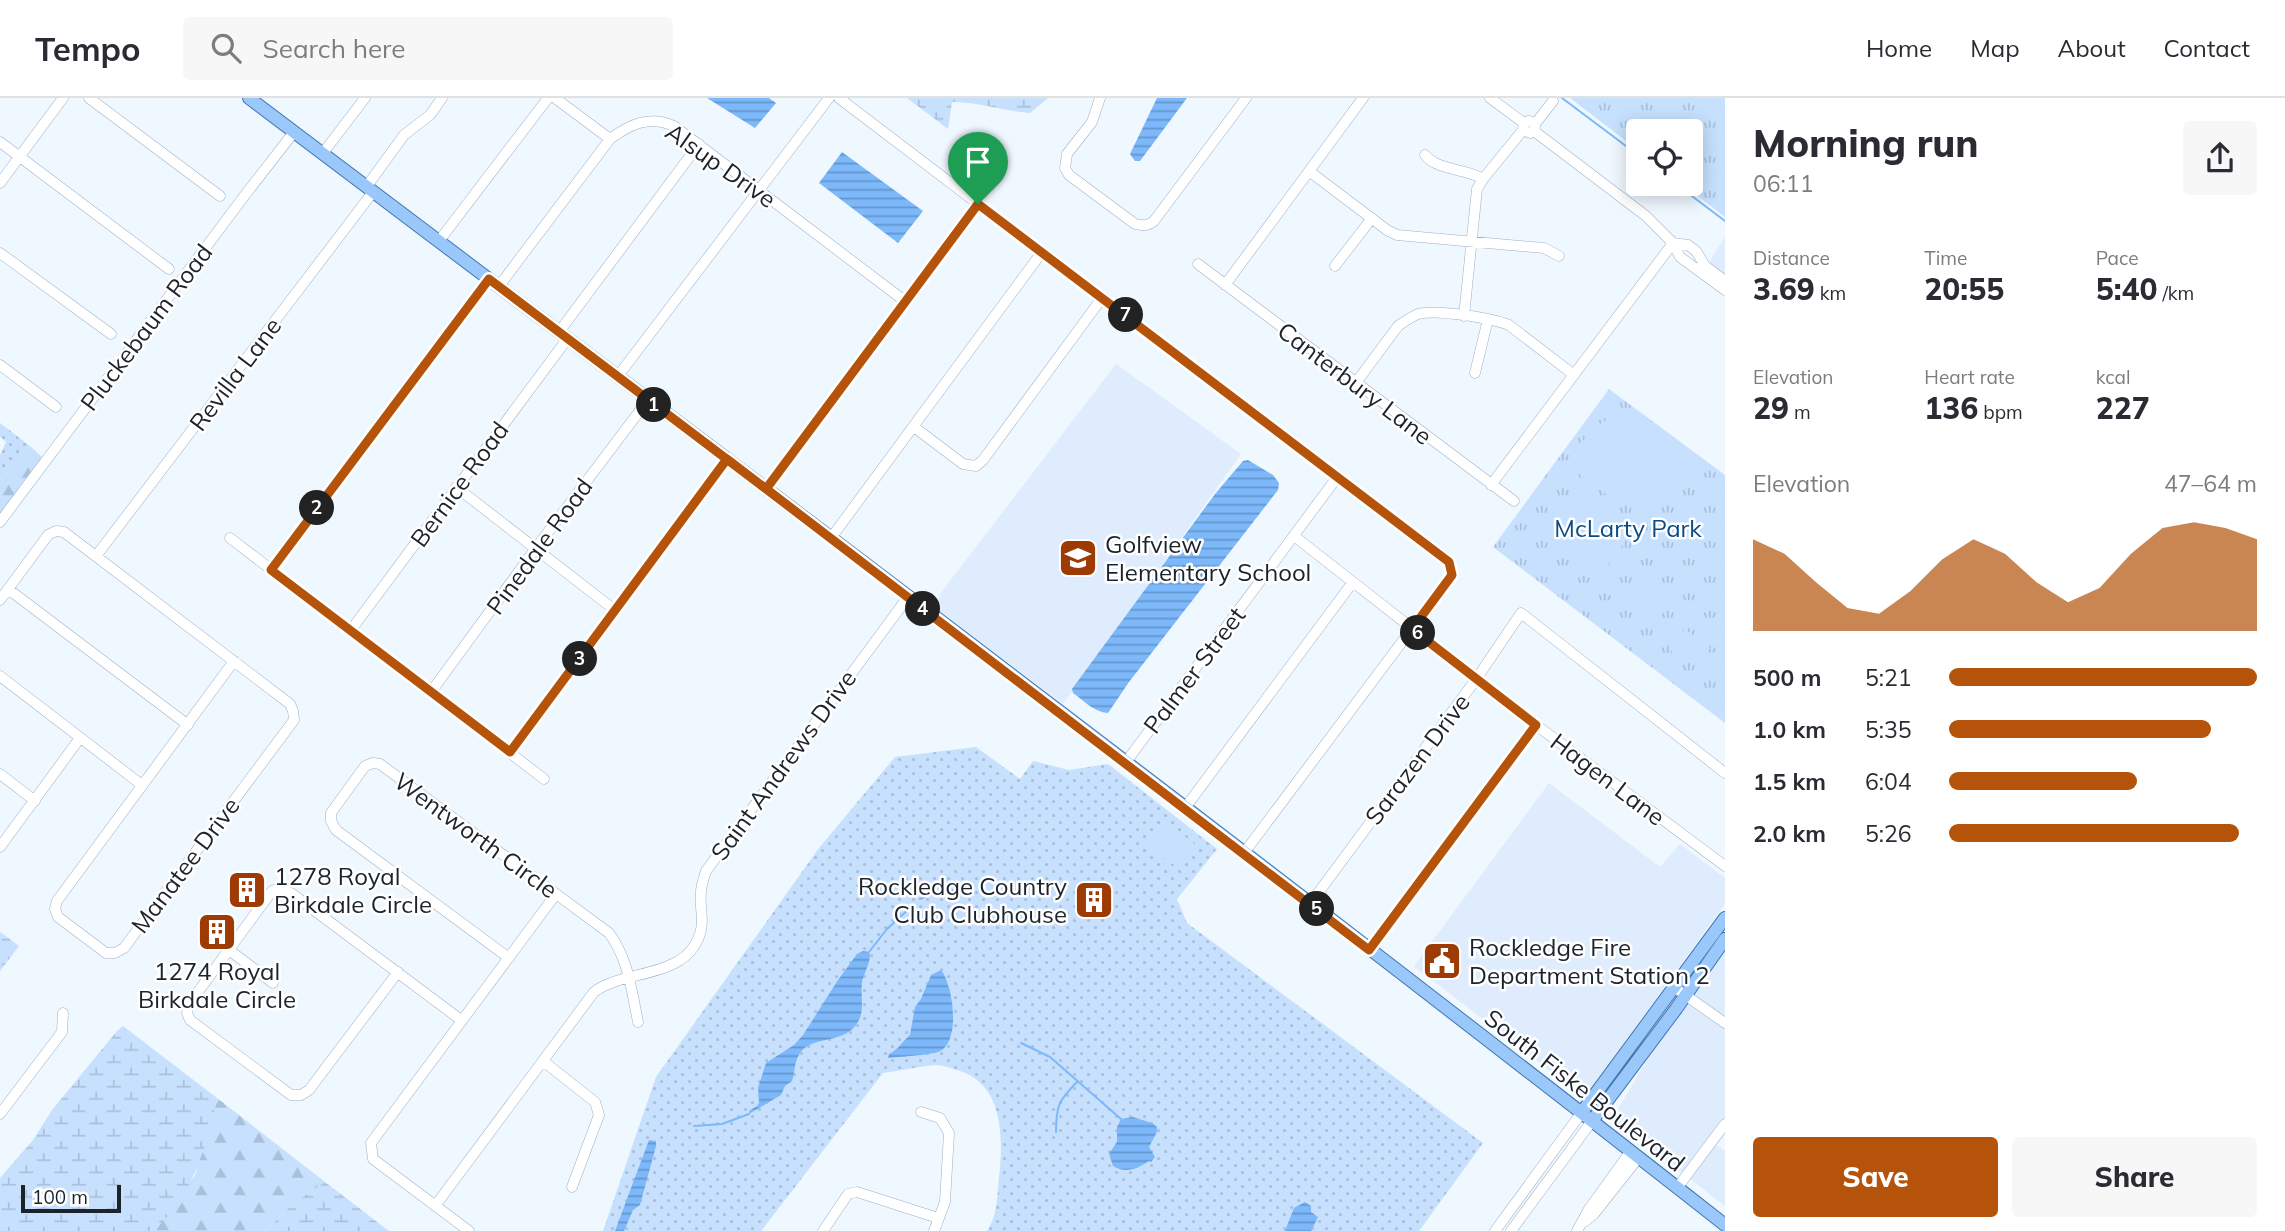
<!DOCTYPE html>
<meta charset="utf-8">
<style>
body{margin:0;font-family:Mulish,sans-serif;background:#f7f7f7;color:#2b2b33;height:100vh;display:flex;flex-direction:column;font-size:26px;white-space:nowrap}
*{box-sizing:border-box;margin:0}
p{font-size:23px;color:#7c7c81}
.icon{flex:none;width:38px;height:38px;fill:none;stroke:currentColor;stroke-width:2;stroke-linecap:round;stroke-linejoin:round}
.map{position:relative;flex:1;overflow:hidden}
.sheet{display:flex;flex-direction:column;background:#fff;width:560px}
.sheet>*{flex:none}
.buttons{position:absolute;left:1626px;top:21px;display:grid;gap:14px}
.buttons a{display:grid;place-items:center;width:77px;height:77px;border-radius:7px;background:#fff;box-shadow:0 4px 18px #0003;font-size:35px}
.scale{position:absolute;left:21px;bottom:18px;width:100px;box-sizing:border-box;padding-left:7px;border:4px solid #1c232a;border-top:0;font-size:19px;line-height:24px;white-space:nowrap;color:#1c232a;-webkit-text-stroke:5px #fff;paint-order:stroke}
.pin{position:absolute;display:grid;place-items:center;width:60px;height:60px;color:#fff;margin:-72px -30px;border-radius:50% 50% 50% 0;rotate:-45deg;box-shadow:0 0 7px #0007}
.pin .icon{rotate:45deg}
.km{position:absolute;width:35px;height:35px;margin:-18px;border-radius:50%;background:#222;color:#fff;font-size:19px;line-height:35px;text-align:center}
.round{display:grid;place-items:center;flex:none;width:74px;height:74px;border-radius:7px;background:#f7f7f7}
.headline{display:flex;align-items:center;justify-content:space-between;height:119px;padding:0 28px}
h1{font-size:38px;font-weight:800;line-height:52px}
.figures{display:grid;grid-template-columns:repeat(3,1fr);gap:10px;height:119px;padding:7px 28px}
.figures div{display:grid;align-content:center}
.figures b{font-size:30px;font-weight:800}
.figures small{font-size:19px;font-weight:400}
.figures p{font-size:19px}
.chart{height:196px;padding:14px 28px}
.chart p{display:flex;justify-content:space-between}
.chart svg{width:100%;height:126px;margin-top:7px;fill:#b45309;opacity:.7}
.cta{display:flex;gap:14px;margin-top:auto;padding:14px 28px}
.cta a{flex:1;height:80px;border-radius:7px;background:#b45309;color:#fff;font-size:28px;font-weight:800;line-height:80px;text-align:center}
.cta a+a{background:#f7f7f7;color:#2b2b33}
ul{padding:0 28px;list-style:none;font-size:23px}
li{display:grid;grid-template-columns:112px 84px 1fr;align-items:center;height:52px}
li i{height:18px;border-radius:9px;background:#b45309}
header{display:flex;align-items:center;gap:42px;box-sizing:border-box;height:98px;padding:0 35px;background:#fff;border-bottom:2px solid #e1e1e2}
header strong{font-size:33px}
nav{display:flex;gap:38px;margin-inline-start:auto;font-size:24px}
.search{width:490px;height:63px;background:#f7f7f7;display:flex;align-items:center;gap:18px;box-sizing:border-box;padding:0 24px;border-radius:7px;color:#7c7c81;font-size:26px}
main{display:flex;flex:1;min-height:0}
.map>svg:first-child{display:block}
</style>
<header>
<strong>Tempo</strong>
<div class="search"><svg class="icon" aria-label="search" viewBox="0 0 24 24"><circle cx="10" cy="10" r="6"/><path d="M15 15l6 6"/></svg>Search here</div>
<nav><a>Home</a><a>Map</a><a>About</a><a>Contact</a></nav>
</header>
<main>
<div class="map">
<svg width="1725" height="1133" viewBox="0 0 1725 1133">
<defs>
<pattern id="grass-dots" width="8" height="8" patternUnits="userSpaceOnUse" patternTransform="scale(1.75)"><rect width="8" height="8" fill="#c6e0fe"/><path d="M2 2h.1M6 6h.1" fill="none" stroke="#aac0da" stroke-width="1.8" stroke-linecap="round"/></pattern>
<pattern id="forest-firs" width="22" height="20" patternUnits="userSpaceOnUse" patternTransform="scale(1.75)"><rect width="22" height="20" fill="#c6e0fe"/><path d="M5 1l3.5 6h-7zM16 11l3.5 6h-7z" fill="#aac0da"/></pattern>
<pattern id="wetland-marsh" width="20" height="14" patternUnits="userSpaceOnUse" patternTransform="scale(1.75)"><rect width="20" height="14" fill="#c6e0fe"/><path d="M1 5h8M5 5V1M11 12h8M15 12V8" fill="none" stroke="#aac0da"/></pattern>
<pattern id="park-tufts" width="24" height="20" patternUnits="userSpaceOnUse" patternTransform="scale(1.75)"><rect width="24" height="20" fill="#c6e0fe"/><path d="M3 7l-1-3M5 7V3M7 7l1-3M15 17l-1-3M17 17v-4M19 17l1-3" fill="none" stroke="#aac0da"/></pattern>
<pattern id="water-rules" width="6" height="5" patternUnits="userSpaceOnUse" patternTransform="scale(1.75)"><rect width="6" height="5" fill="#7cb8fa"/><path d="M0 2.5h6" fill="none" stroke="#6595cb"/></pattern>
</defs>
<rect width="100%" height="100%" fill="#eff7ff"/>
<path fill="#deecfd" d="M 1725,139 L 1725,179 L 1708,166 Z
M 1116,266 L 1241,356 L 1063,606 L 936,510 L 940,496 Z
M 1549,685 L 1660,769 L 1680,746 L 1725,780 L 1725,806 L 1584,999 L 1414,868 Z
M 1725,850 L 1725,921 L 1692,895 Z
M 1688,901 L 1725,929 L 1725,1020 L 1683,1076 L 1612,1021 L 1662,937 Z
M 1715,1046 L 1725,1053 L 1725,1108 L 1689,1080 Z"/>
<path fill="url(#grass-dots)" d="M 0,325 L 30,348 L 0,382 L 0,357 L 6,344 L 0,339 Z
M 976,649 L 1020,681 L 1033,663 L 1069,672 L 1108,666 L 1217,751 L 1177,801 L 1187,825 L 1483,1045 L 1419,1133 L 987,1133 C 999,1116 997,1092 1000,1071 C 1003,1033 1001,984 957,972 C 950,970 943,967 936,967 C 919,968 900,973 883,975 L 761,1133 L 603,1133 L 656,979 L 819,750 L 895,659 Z"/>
<path fill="url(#forest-firs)" d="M 30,348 L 43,360 L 0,418 L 0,382 Z
M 217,1000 L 325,1084 L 295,1104 L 265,1133 L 151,1133 L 159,1127 L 195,1077 Z"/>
<path fill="url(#wetland-marsh)" d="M 907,0 L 1048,0 L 1030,15 C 1004,13 978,4 952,4 L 948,31 Z
M 0,834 L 19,848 L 0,873 Z
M 123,928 L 217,1000 C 209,1044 189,1107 151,1133 L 0,1133 L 0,1080 L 33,1042 L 52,1012 L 117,933 Z
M 325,1084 L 389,1133 L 265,1133 L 295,1104 Z"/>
<path fill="url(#park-tufts)" d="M 1570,0 L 1725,0 L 1725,119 L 1682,86 L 1690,86 L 1690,33 L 1638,33 L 1638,52 Z
M 1609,291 L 1725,377 L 1725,625 L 1493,449 Z"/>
<path fill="#c6e0fe" d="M 1630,314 L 1640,315 L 1644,318 L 1703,362 L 1670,399 L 1668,398 L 1651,418 L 1643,419 L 1622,403 L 1620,406 L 1566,367 C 1586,339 1594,321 1630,314 Z
M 1579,384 L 1632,423 C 1634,437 1605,470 1596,483 C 1557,456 1553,421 1579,384 Z
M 1656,491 L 1672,503 L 1653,528 L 1647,524 L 1641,530 L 1630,522 L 1639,512 L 1636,501 L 1647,493 Z
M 1685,531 L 1710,550 L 1698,566 L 1691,561 L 1688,565 L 1670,552 Z
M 1165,724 L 1196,747 L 1178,770 L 1147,747 Z"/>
<path fill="url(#water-rules)" d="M 707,0 L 769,0 L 776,5 L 755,30 Z
M 1157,0 L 1187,0 L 1140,63 L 1135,63 L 1130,56 Z
M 842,54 L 923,113 L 898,145 L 819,85 Z
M 1248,362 L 1273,377 L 1279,385 L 1278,392 L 1129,584 L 1108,615 C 1094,614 1084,603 1073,595 L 1072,591 L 1215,396 L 1243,363 Z
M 863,853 L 869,854 L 870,858 C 869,868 864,875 862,884 C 860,900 866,913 856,927 C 841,947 809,937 799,957 C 794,964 795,975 792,983 L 785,988 L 781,997 L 749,1016 L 749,1013 L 757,1008 L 759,1005 L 758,990 L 766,965 L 794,947 L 803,937 L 838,882 L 857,856 Z
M 941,872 C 953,887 962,945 938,954 C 930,957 898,959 888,960 L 889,956 C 897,953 903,943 910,937 L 915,909 L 921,901 L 931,877 Z
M 1133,1019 L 1152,1025 L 1157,1029 L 1157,1034 L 1149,1049 L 1155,1059 L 1151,1064 L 1149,1063 C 1138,1071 1125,1076 1113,1068 L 1109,1056 L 1117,1044 L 1117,1029 L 1121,1021 Z
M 649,1042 L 656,1043 L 656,1048 L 640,1107 L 633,1112 L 624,1133 L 615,1133 Z
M 1305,1104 L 1311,1108 L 1311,1114 L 1318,1119 L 1311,1133 L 1285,1133 L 1294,1110 Z"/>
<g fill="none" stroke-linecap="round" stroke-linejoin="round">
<path stroke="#7cb8fa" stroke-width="2" d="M 1562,0 L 1638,57
M 1676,86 L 1725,123
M 920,801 L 929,797 L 970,789
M 869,854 L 887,831 L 911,809
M 1021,945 L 1050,959 L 1121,1021
M 694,1028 L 722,1026 L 749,1016
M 1056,1034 C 1056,1007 1059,1002 1078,983"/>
<g stroke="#9eb0c4" stroke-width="11">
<path id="minor" d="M 89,0 L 220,98
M 555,0 L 610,41
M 839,0 L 1449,464 L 1452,477 L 1244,755
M 1100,0 L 1092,24 L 1067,56 L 1065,70 L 1069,77 L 1135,126 C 1143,128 1148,128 1154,123 L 1246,0
M 1490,0 L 1524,25
M 1535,26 L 1553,3
M 1534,33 L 1530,35 L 1523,32 L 1524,25 L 1528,23 L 1533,24 L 1535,28 L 1534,33 L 1646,118 L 1673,145 L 1680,159 L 1725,192
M 0,44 L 169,171
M 323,55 L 365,0
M 1425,57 C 1438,73 1466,70 1483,81
M 1309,73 L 1387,132 L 1397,137 L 1544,150 L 1559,158
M 0,85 L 63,0
M 367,88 L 404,37 L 430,17 L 442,0
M 439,143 L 548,0
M 1673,145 L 1688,147 L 1696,153 L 1705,168 L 1725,183
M 0,155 L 111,236
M 1198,166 L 1514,403
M 1335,168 L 1372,120
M 1225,187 L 1363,0
M 499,188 L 610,41 C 630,26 650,17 674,28 L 906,204
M 1464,218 L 1477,91 L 1483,81 L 1523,32
M 559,234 L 699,46
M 0,267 L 56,309
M 1475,275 L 1488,221
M 618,278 L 829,0
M 1355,286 L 1398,228 C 1405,223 1411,219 1418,216 C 1437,211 1491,220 1509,227 L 1574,277
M 914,329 L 963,366 L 976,368 L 983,362 L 1102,200
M 1491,387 L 1673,145
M 456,389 L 616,513
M 767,391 L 978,106
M 0,424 L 245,97 L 294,34
M 1294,438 L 1536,627 L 1725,768
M 230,440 L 544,681
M 831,440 L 1042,154
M 96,458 L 373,94
M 271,472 L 489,181
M 8,491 L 188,627
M 0,502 L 48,437 L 56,433 L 64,434 L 290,606 L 293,613 L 294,622 L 124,850 L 115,855 L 106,855 L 58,819 L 55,811 L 57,803 L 234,563
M 351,532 L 568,240
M 0,578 L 142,687
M 431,594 L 536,450 L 648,302
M 510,654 L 727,361
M 1126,664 L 1338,378
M 0,676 L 35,703
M 1185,710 L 1353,484
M 0,749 L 80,640
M 1310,806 L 1477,580 L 1521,515 L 1725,675
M 1369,851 L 1536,627
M 229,852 L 273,885
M 509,860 L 336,732 L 331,723 L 331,715 L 365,668 L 373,665 L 380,666 L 609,835 C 628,860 632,894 638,924
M 398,874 L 309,992 L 301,997 L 291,997 L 190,922 L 187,915 L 189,906 L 272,793 L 280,790 L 291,795 L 461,922
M 1674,889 L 1725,925
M 543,963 L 595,1004 L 599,1017 L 572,1089
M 921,1014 L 940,1020 L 949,1035 L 945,1104 L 934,1133
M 0,1016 L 62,934 L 63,915
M 1677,1090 L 1725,1026
M 435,1108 L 594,894 C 626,870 689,882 701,832 C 704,819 699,807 701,794 C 701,787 704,780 706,773 L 908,499
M 1584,1124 L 1594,1116 L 1639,1059
M 469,1133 L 373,1061 L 371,1045 L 556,796
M 823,1133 L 848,1096 L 857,1094 L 938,1120
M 1495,1133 L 1582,1014
M 1511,1133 L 1592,1023
M 1577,1133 L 1589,1111 L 1631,1053"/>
</g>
<g stroke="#4276af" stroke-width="14">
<path id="major" d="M 249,0 C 743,373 1238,745 1725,1127
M 1582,1014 L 1725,820
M 1592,1023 L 1676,911 L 1725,841"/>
</g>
<use href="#minor" stroke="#fff" stroke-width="10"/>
<use href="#major" stroke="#9ac8fa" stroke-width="12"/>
</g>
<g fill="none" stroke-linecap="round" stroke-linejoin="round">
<g stroke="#fff" stroke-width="14">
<path id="route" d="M 978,106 L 766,391 L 489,181 L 271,472 L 510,654 L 727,361 L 1369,852 L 1536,627 L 1412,531 L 1452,477 L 1449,464 L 978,106"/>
</g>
<use href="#route" stroke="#b45309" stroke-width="9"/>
</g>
<defs>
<g id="school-square" transform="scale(2.0125)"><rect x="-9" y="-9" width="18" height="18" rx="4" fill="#9e3a04" stroke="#fff"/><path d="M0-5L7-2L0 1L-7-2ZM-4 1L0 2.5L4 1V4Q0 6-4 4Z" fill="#fff"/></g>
<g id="building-square" transform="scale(2.0125)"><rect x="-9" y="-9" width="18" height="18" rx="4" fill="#9e3a04" stroke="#fff"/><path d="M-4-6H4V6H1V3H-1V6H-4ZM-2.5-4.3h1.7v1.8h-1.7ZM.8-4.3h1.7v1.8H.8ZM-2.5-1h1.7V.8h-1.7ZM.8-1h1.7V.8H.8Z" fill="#fff"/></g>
<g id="civic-square" transform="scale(2.0125)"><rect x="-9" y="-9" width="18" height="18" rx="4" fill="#9e3a04" stroke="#fff"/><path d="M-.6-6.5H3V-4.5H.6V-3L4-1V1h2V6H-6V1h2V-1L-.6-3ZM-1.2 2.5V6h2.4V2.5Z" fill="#fff"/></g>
</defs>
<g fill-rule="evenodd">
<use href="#school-square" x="1078" y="460"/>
<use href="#building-square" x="247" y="792"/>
<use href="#building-square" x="1094" y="802"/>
<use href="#building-square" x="217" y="834"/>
<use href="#civic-square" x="1442" y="863"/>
</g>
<g text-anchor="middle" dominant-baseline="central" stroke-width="5" stroke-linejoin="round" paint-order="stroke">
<g font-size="24" fill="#1c232a" stroke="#fff">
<text transform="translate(721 67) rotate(35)">Alsup Drive</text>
<text transform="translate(146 229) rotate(-53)">Pluckebaum Road</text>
<text transform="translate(235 276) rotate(-53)">Revilla Lane</text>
<text transform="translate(1355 285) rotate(37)">Canterbury Lane</text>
<text transform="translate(459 386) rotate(-54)">Bernice Road</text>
<text transform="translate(539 448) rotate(-54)">Pinedale Road</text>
<text transform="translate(1194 572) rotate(-53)">Palmer Street</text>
<text transform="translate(1417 661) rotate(-53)">Sarazen Drive</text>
<text transform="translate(783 667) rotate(-54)">Saint Andrews Drive</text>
<text transform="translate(1608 681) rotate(37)">Hagen Lane</text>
<text transform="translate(476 737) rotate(36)">Wentworth Circle</text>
<text transform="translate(185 767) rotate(-53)">Manatee Drive</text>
<text transform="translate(1585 992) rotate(38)">South Fiske Boulevard</text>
</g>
<g font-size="24" fill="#0b4b86" stroke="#fff">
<text x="1628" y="430">McLarty Park</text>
</g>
<g font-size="24" fill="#1c232a" stroke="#fff" text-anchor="start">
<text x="1105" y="446">Golfview<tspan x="1105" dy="28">Elementary School</tspan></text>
<text x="274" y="778">1278 Royal<tspan x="274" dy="28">Birkdale Circle</tspan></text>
<text x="1067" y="788" text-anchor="end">Rockledge Country<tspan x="1067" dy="28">Club Clubhouse</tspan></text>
<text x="1469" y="849">Rockledge Fire<tspan x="1469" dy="28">Department Station 2</tspan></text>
<text x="217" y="873" text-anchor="middle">1274 Royal<tspan x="217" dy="28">Birkdale Circle</tspan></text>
</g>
</g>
</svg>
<div class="buttons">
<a><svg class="icon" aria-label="locate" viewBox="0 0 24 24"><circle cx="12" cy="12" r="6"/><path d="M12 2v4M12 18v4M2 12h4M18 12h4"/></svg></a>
</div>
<div class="scale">100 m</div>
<div class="pin" style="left:978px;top:106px;background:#1e9e55"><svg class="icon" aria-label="arrive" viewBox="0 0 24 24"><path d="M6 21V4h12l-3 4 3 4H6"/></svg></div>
<b class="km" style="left:654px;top:307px">1</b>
<b class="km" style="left:317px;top:410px">2</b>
<b class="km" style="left:580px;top:561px">3</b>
<b class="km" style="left:923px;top:511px">4</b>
<b class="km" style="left:1317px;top:811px">5</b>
<b class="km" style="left:1418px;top:535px">6</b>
<b class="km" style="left:1126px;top:217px">7</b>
</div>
<section class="sheet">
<div class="headline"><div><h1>Morning run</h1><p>06:11</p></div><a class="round"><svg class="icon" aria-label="share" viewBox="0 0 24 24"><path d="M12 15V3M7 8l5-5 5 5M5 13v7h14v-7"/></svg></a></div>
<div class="figures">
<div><p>Distance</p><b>3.69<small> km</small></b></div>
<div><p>Time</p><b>20:55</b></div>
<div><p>Pace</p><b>5:40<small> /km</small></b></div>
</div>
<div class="figures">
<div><p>Elevation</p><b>29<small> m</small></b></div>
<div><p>Heart rate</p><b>136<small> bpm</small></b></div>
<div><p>kcal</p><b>227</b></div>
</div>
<div class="chart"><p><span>Elevation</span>47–64 m</p>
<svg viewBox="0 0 160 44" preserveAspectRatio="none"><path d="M0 44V12L10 17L20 27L30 36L40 38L50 30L60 19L70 12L80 17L90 27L100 34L110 29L120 17L130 8L140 6L150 8L160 12V44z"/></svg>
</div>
<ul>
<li><b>500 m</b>5:21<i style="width:100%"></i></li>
<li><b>1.0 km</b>5:35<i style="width:85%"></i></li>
<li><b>1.5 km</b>6:04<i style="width:61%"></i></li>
<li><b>2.0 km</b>5:26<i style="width:94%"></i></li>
</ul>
<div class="cta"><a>Save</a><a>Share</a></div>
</section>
</main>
